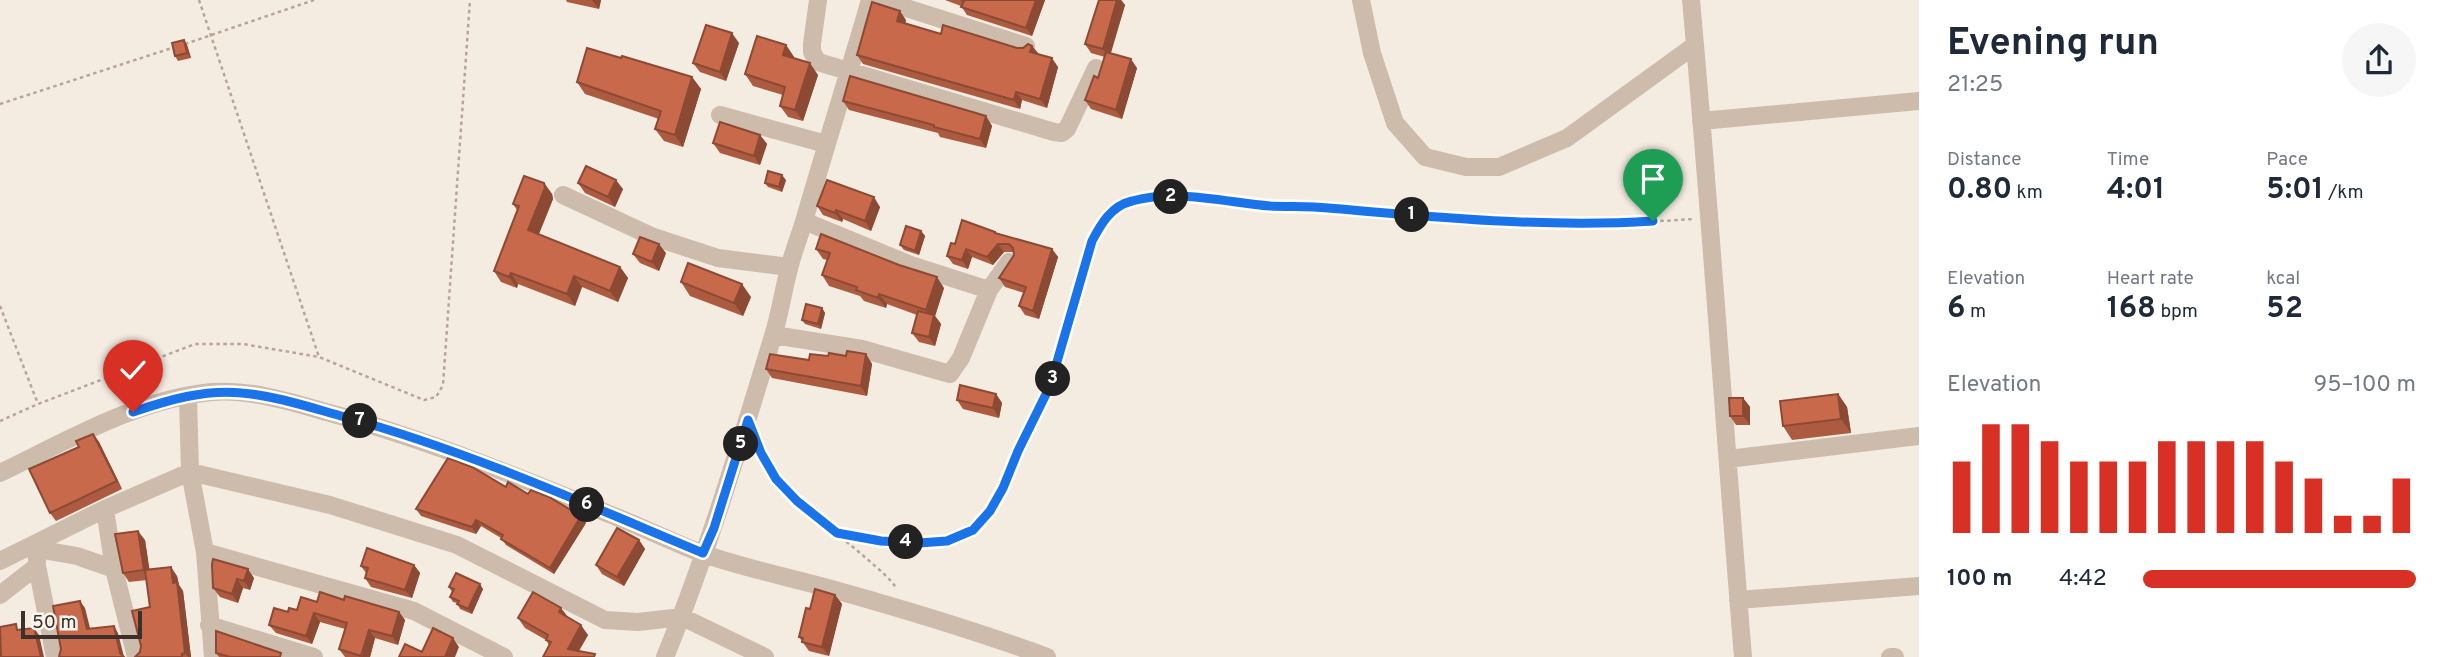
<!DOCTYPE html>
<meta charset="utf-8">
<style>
body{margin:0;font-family:Overpass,sans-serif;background:#f6f6f7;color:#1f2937;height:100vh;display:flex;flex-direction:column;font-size:26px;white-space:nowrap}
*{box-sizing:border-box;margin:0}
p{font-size:23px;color:#747a83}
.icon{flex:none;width:38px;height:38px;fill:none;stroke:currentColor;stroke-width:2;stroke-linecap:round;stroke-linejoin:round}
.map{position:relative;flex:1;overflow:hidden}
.details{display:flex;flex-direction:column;background:#fff;width:525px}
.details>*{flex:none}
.scale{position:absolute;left:21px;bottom:18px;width:121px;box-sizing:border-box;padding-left:7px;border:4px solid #3b302b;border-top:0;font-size:19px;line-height:24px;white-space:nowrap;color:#3b302b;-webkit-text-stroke:5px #fbf5ee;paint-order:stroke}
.pin{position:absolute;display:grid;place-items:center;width:60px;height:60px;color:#fff;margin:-72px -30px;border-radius:50% 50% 50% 0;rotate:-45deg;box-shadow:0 0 7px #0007}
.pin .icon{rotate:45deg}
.km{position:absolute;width:35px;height:35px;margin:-18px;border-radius:50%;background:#222;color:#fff;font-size:19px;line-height:35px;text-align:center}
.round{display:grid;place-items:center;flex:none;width:74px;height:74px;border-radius:37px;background:#f6f6f7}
.headline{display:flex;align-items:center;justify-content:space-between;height:119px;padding:0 28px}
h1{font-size:38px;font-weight:700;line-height:52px}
.figures{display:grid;grid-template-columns:repeat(3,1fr);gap:10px;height:119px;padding:7px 28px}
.figures div{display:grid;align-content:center}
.figures b{font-size:30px;font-weight:700}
.figures small{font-size:19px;font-weight:400}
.figures p{font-size:19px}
.chart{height:196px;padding:14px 28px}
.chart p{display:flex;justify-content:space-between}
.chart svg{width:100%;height:126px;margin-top:7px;stroke:#d93025;stroke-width:6}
ul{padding:0 28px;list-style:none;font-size:23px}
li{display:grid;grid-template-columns:112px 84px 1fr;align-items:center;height:52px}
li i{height:18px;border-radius:9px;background:#d93025}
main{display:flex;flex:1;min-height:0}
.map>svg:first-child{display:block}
</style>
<main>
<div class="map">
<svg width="1919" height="657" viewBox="0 0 1919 657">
<rect width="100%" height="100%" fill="#f4ebe1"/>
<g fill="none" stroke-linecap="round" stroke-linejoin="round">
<path stroke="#b9a596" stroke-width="2.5" stroke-dasharray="3.5 3.5" stroke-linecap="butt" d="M 199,0 L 319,357
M 185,44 L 314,0
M 0,104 L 175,47
M 0,306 L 38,404
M 0,421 L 38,404 L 195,344 L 243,344 L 319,357 L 424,400 L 436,397 L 443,385 L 470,0
M 757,445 C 777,495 827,524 866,558 C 877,568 889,577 897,589
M 837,533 L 881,541 L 919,543 L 948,541 L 973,530 L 990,511 L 1050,386 L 1092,241 L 1101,224 L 1114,210 L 1129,201 L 1149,197 L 1190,197 L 1270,206 L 1324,207 L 1539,223 L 1597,225 L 1694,219"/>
<path stroke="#cdbbac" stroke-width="18" d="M 818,0 L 812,44 L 812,52 L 818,62 L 1054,132 L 1062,133 L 1067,129 L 1096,68
M 881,0 L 1026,46
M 1361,0 L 1372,53 L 1395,123 L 1425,157 L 1466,167 L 1499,167 L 1567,138 L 1695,45
M 1691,0 C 1711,219 1725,438 1743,657
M 720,115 L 826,144
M 1701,121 L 1919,101
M 563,195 L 651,236 L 718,258 L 789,267
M 804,221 L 911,265 L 989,290 L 1009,262
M 774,335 L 862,349 L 950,374 L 961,358 L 989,290
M 188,396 L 190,472 L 205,552 L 414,611 L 504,657
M 1728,459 L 1919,436
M 0,473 C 67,441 137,399 212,392 C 254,389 297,404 337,415 C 430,441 519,477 609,514 C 640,526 670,541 701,553 C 740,567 784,576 824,587 C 900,608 974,630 1047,657
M 105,509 L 114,569 L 136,657
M 37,543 L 37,566 L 55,657
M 37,549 L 77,556 L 114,569
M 205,552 L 213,657
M 0,561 L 105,509 L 190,472 L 330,505 L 457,545 L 605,620 L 638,622 L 682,617 L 765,657
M 0,595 L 37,566
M 1738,600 L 1919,586
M 209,625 L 314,657
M 665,657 C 708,552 740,444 773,336 C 780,314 783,291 789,269 C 793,252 800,235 805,218 C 826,145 849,73 870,0
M 1890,657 L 1895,657"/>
</g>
<path fill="#ac5a40" d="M 566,0 L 601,0 L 599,9 L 567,2 Z
M 945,0 L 1045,0 L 1032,36 L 967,15 L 961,6 Z
M 1099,0 L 1121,0 L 1125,5 L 1111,53 L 1137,68 L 1122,119 L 1091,109 L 1085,100 L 1098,78 L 1105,57 L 1091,53 L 1085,44 Z
M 906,20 L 905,24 L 941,34 L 1038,55 L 1058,67 L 1047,108 L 1022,100 L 1020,109 L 863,64 L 857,55 Z
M 184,40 L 187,45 L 191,58 L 178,61 L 175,56 Z
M 739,43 L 726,81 L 700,72 L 693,63 Z
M 786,45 L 794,57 L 793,58 L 818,75 L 803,121 L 788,117 L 780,106 L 783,95 L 753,86 L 745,74 Z
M 621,58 L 692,77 L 701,89 L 683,147 L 664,141 L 655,129 L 659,119 L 585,94 L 577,82 Z
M 843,101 L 986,116 L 992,126 L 986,148 L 940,137 L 938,133 L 849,110 Z
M 760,135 L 767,144 L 760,165 L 720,153 L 713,143 Z
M 786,180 L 782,192 L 768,187 L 765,183 Z
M 544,183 L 552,194 L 553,199 L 539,234 L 620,267 L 628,278 L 618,302 L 582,287 L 575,306 L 518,284 L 517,288 L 501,282 L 494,271 L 517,210 L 513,204 Z
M 578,183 L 623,189 L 615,207 L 585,193 Z
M 817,206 L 880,207 L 871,231 L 843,219 L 842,222 L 823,215 Z
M 921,231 L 925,236 L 919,255 L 904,250 L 900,245 Z
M 997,234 L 1052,249 L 1058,257 L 1039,319 L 1025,315 L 1019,306 L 1024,293 L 1005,287 L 999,278 L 1014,255 L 1014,252 L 1004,252 L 993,265 L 972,257 L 968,269 L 953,264 L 947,256 L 955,244 Z
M 816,249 L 944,288 L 935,316 L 941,324 L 935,346 L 919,342 L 912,333 L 917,315 L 887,304 L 886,308 L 864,301 L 860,296 L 829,286 L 822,275 L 827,260 L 823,259 Z
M 666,253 L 659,271 L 640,263 L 633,254 Z
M 681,282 L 751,297 L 743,316 L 690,296 Z
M 822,308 L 825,313 L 821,329 L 805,324 L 802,320 Z
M 866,354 L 872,364 L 867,396 L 772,378 L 766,369 L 828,356 Z
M 996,394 L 1002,403 L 999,418 L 963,409 L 957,400 Z
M 1838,394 L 1847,407 L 1851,433 L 1792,440 L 1783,426 Z
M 1743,398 L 1750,407 L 1750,425 L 1736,425 L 1730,416 Z
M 93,434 L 99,442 L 122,489 L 56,521 L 50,513 L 79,447 Z
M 506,487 L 528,494 L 581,516 L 586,523 L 554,574 L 506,545 L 501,538 L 481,526 L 476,534 L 421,516 L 416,509 Z
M 145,540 L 149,569 L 177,576 L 179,585 L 183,591 L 191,657 L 135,657 L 140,652 L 150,607 L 147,580 L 129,582 L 123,573 Z
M 639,540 L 645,549 L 624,586 L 602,574 L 596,565 Z
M 212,564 L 254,578 L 250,590 L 243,588 L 238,603 L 220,597 L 213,588 Z
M 414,565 L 420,573 L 412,598 L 371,587 L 365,578 L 366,573 L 361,566 Z
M 449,587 L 483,589 L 472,614 L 460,609 L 457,603 L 453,602 L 450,597 L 452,592 Z
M 835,595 L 842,604 L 829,656 L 809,651 L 799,637 L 810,609 Z
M 344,600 L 399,612 L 405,620 L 398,645 L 375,638 L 370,657 L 345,657 L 339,649 L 345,629 L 320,622 L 312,644 L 276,633 L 269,625 L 288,612 L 297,610 L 317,602 Z
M 561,608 L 568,617 L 588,635 L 579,651 L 549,645 L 546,640 L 525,628 L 518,618 Z
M 216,653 L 284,657 L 219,657 Z"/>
<path fill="#8c4a34" d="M 592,0 L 601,0 L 599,9 Z
M 1036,0 L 1045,0 L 1032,36 L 1026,28 Z
M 1117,0 L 1121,0 L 1125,5 L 1109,58 L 1103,49 Z
M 900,11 L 906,20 L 903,30 L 897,21 Z
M 732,33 L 739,43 L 726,81 L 720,72 Z
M 184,40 L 187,45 L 191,58 L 187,53 Z
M 786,45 L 794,57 L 791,66 L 783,55 Z
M 1032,46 L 1039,54 L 1030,52 Z
M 1052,58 L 1058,67 L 1047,108 L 1040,99 Z
M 1131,59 L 1137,68 L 1122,119 L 1116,110 Z
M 810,63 L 818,75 L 803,121 L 795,110 Z
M 692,77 L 701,89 L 683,147 L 675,135 Z
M 1016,92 L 1022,100 L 1020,109 L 1014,100 Z
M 986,116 L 992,126 L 986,148 L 980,139 Z
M 760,135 L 767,144 L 760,165 L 754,156 Z
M 782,175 L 786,180 L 782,192 L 779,187 Z
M 616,180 L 623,189 L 615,207 L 608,197 Z
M 544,183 L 552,194 L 553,199 L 536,241 L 528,230 Z
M 874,197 L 880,207 L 871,231 L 865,221 Z
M 836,210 L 843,219 L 842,222 L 835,213 Z
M 921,231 L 925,236 L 919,255 L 915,251 Z
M 659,244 L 666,253 L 659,271 L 652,262 Z
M 998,244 L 1004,252 L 993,265 L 987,257 Z
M 966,249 L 972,257 L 968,269 L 962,260 Z
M 1052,249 L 1058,257 L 1039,319 L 1033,311 Z
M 620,267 L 628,278 L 618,302 L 610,291 Z
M 511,273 L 518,284 L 517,288 L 509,277 Z
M 574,276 L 582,287 L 575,306 L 567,294 Z
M 937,277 L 944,288 L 935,316 L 941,324 L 935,346 L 929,337 L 933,320 L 926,310 Z
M 742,284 L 751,297 L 743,316 L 734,303 Z
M 879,294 L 887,304 L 886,308 L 878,298 Z
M 822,308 L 825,313 L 821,329 L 818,324 Z
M 866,354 L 872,364 L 867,396 L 861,386 Z
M 996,394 L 1002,403 L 999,418 L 993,408 Z
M 1838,394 L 1847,407 L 1851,433 L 1841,419 Z
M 1743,398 L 1750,407 L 1750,425 L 1743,416 Z
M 93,434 L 99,442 L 122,489 L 117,481 Z
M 581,516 L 586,523 L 554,574 L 550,568 Z
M 476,520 L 481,526 L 476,534 L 472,527 Z
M 138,531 L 145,540 L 151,579 L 144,570 Z
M 639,540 L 645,549 L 624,586 L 617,577 Z
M 414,565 L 420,573 L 412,598 L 405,590 Z
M 171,567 L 177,576 L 179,585 L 183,591 L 191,657 L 188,657 L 185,653 Z
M 248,569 L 254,578 L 250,590 L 244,581 Z
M 237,579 L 243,588 L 238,603 L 232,594 Z
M 480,584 L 483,589 L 472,614 L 468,609 Z
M 835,595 L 842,604 L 829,656 L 822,647 Z
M 80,601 L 85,608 L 92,636 L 87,629 Z
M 561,608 L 568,618 L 559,612 Z
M 399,612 L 405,620 L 398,645 L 392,636 Z
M 314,613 L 320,622 L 312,644 L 306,636 Z
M 581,625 L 588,635 L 575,657 L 568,649 Z
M 114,626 L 118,633 L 124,657 L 120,653 Z
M 34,628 L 39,635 L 44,657 L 41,657 Z
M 369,630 L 375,638 L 370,657 L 362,657 Z
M 453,638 L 459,647 L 455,657 L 445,657 Z"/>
<path fill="#c8694b" stroke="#8c4a34" stroke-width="2" d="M 961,0 L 1036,0 L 1026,28 L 961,7 L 964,1 Z
M 1099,0 L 1117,0 L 1103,49 L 1085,44 Z
M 872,2 L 900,11 L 897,21 L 941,34 L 943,25 L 1017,48 L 1023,48 L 1028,44 L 1032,46 L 1030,52 L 1052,58 L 1040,99 L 1016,92 L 1014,100 L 857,55 Z
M 706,25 L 732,33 L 720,72 L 693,63 Z
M 757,36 L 786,45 L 783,55 L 810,63 L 795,110 L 780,106 L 785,87 L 745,74 Z
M 184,40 L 187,53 L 175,56 L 172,43 Z
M 587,48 L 621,58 L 622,56 L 692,77 L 675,135 L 655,129 L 661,111 L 577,82 Z
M 1106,52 L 1131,59 L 1116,110 L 1085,100 L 1094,76 L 1098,78 Z
M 850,76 L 986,116 L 980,139 L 934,127 L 934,125 L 843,101 Z
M 720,122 L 760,135 L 754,156 L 713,143 Z
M 586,166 L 616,180 L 608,197 L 578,183 Z
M 768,171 L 782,175 L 779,187 L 765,183 Z
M 524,176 L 544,183 L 545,188 L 528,230 L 620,267 L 610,291 L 574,276 L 567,294 L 511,273 L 509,277 L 494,271 L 519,206 L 513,204 Z
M 827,180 L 874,197 L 865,221 L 836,210 L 835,213 L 817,206 Z
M 962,220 L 995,232 L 995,233 L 1052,249 L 1033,311 L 1019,306 L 1026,287 L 999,278 L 1014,255 L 1013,248 L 1009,244 L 998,244 L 987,257 L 966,249 L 962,260 L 947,256 L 951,243 L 955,244 Z
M 906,226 L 921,231 L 915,251 L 900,245 Z
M 821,234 L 899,265 L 937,277 L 926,310 L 879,294 L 878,298 L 856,290 L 857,287 L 822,275 L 830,253 L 816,249 Z
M 640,237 L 659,244 L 652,262 L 633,254 Z
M 688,263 L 742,284 L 734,303 L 681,282 Z
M 806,304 L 822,308 L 818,324 L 802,320 Z
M 918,311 L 934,315 L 929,337 L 912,333 Z
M 847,351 L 866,354 L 861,386 L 766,369 L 770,354 L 809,360 L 810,354 L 828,356 L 829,353 L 846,356 Z
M 960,385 L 996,394 L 993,408 L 957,400 Z
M 1838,394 L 1841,419 L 1783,426 L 1780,401 Z
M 1729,398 L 1743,398 L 1743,416 L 1730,416 Z
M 93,434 L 117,481 L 50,513 L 29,469 L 79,447 L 76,441 Z
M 448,458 L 472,467 L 506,487 L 508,482 L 528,494 L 531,490 L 549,497 L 581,516 L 550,568 L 501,539 L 503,535 L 476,520 L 472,527 L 416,509 Z
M 617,528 L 639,540 L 617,577 L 596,565 Z
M 138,531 L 144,570 L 123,573 L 115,534 Z
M 367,548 L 414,565 L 405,590 L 365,578 L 368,568 L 361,566 Z
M 213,559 L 248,569 L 244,581 L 237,579 L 232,594 L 213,588 L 212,564 Z
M 171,567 L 173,583 L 177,582 L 185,653 L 182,654 L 182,657 L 135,657 L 140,652 L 141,646 L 132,611 L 150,607 L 145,570 Z
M 456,573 L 480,584 L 468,609 L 457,604 L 459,601 L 450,597 L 454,589 L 449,587 Z
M 815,589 L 835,595 L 822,647 L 802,642 L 803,638 L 799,637 L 806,608 L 810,609 Z
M 320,592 L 344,600 L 345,596 L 399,612 L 392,636 L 369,630 L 361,656 L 339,649 L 347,623 L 314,613 L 306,636 L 269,625 L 274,608 L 288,612 L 289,608 L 297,610 L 301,597 L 317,602 Z
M 533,592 L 561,608 L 559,612 L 581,625 L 568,649 L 595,654 L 594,657 L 543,657 L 551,642 L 546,640 L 548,635 L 518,618 Z
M 80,601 L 87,629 L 114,626 L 120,653 L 124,657 L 59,657 L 61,649 L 53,606 Z
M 16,624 L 17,630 L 34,628 L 41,657 L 1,657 L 0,627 Z
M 433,628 L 453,638 L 445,657 L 399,657 L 405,644 L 422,652 Z
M 216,631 L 281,653 L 280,657 L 230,657 L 216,653 Z"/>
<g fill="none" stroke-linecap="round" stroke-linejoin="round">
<g stroke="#fff" stroke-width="14">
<path id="route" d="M 133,412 C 168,400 205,389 242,393 C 277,396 312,408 345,417 C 468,451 586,504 703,553 L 714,528 L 748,420 L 761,453 L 776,479 L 797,501 L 837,533 L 881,541 L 919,543 L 947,541 L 973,530 L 990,511 L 1003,488 L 1018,451 L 1050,386 L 1092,241 C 1101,224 1111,206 1132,201 C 1175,189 1225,202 1270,206 C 1289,207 1309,206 1328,208 C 1436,217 1545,228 1653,221"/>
</g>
<use href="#route" stroke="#1a73e8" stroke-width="9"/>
</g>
</svg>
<div class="scale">50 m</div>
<div class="pin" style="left:1653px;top:221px;background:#1e9e55"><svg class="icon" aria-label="arrive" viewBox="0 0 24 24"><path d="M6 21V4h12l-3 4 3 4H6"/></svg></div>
<div class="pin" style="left:133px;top:412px;background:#d93025"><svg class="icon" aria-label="check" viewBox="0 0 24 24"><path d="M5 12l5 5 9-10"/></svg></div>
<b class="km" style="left:1412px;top:215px">1</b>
<b class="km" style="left:1171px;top:197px">2</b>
<b class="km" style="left:1053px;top:379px">3</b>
<b class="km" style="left:906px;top:542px">4</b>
<b class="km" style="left:741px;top:444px">5</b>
<b class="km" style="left:587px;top:505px">6</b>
<b class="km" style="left:360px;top:421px">7</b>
</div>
<section class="details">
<div class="headline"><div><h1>Evening run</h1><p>21:25</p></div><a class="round"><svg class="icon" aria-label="share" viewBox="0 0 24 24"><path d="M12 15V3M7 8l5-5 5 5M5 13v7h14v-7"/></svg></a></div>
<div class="figures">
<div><p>Distance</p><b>0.80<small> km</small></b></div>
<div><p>Time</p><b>4:01</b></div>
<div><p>Pace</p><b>5:01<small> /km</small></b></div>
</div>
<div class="figures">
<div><p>Elevation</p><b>6<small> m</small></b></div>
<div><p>Heart rate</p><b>168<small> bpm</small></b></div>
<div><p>kcal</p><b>52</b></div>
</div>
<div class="chart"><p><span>Elevation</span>95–100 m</p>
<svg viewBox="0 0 160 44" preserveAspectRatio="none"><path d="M5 44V19M15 44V6M25 44V6M35 44V12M45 44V19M55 44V19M65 44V19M75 44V12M85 44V12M95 44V12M105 44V12M115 44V19M125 44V25M135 44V38M145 44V38M155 44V25"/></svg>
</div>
<ul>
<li><b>100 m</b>4:42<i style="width:100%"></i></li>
</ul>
</section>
</main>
